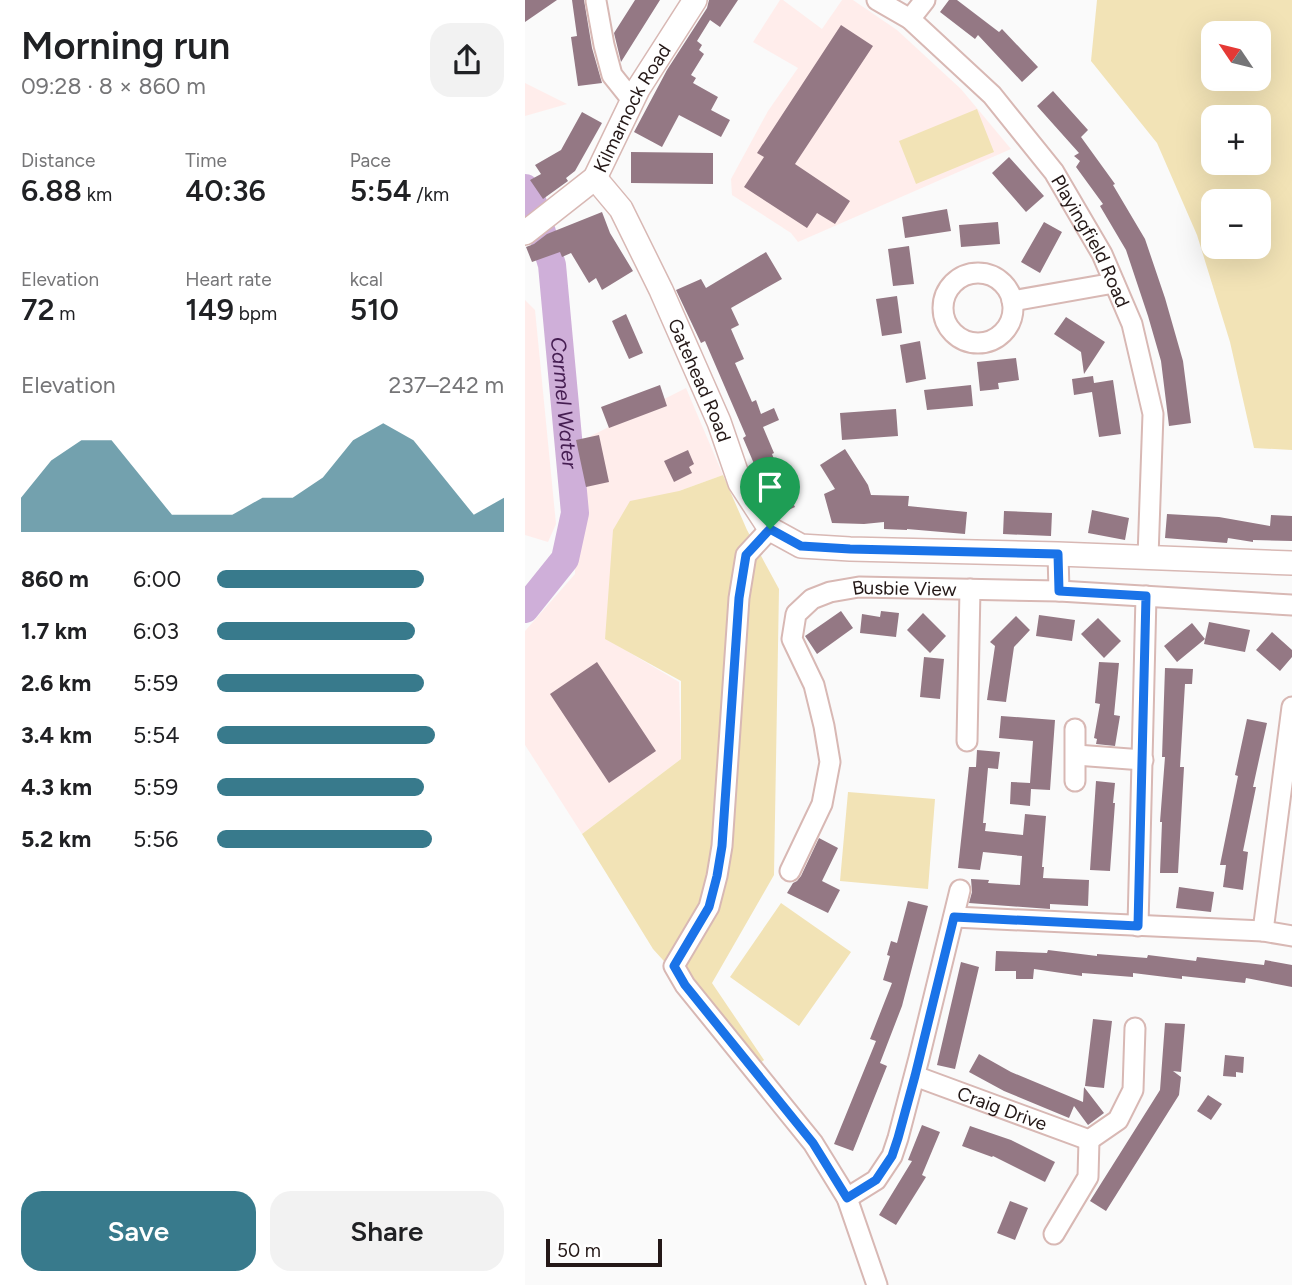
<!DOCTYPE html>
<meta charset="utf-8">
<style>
body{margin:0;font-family:Figtree,sans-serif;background:#f2f2f2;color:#202124;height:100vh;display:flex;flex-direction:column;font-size:26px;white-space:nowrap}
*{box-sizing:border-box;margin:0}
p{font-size:23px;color:#757577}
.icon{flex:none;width:38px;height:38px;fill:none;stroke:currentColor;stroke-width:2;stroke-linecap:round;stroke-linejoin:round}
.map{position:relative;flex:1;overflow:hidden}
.drawer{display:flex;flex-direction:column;background:#fff;width:525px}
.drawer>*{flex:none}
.needle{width:46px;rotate:305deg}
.fabs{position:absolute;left:676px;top:21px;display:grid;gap:14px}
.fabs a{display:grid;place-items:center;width:70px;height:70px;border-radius:14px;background:#fff;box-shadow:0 7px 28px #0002;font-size:35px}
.scale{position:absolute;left:21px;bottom:18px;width:116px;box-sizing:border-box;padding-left:7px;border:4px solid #241817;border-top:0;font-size:19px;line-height:24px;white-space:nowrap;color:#241817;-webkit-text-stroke:5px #fff;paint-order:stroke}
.pin{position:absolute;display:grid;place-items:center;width:60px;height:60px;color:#fff;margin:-72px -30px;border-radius:50% 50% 50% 0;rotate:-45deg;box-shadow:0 0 7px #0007}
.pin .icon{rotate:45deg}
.round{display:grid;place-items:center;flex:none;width:74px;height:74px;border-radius:21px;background:#f2f2f2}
.summary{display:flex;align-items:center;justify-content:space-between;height:119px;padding:0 21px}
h1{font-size:38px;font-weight:600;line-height:52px}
.metrics{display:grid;grid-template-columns:repeat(3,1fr);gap:10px;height:119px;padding:7px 21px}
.metrics div{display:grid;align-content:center}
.metrics b{font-size:30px;font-weight:600}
.metrics small{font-size:19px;font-weight:400}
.metrics p{font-size:19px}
.chart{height:196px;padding:14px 21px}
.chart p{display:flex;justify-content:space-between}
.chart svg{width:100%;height:126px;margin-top:7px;fill:#387a8c;opacity:.7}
.button{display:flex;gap:14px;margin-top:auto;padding:14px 21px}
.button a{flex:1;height:80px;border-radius:21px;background:#387a8c;color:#fff;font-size:28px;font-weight:600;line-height:80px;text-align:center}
.button a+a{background:#f2f2f2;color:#202124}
ul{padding:0 21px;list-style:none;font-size:23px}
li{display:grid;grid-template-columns:112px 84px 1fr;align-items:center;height:52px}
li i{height:18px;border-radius:9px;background:#387a8c}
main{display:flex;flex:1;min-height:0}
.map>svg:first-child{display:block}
</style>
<main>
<section class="drawer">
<div class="summary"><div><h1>Morning run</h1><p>09:28 · 8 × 860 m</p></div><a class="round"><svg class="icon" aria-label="share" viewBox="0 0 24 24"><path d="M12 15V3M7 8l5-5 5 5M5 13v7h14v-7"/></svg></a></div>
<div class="metrics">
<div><p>Distance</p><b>6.88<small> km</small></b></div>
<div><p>Time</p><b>40:36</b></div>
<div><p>Pace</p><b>5:54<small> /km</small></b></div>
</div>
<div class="metrics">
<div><p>Elevation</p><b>72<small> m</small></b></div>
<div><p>Heart rate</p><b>149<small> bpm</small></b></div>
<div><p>kcal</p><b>510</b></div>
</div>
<div class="chart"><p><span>Elevation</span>237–242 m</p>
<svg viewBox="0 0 160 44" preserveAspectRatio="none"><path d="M0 44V32L10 19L20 12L30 12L40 25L50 38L60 38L70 38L80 32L90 32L100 25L110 12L120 6L130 12L140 25L150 38L160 32V44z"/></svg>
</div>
<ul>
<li><b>860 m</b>6:00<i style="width:72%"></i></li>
<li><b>1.7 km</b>6:03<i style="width:69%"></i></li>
<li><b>2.6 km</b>5:59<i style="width:72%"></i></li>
<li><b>3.4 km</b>5:54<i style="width:76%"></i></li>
<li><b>4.3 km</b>5:59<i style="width:72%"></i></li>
<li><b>5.2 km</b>5:56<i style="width:75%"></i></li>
</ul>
<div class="button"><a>Save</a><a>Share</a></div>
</section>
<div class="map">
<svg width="767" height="1285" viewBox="0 0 767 1285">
<rect width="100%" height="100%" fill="#fafafa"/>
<path fill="#ffedeb" d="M 255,0 L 258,0 L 297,29 L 317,0 L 328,0 L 372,30 L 436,89 L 486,149 L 273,242 L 266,233 L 207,195 L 206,179 L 243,111 L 273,68 L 228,42 Z
M 0,83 L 42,104 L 0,116 Z
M 0,300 L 10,310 L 31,524 L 23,542 L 0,535 Z
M 161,388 L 198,475 L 154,491 L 80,638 L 154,682 L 156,759 L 57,834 L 0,745 L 0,631 L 50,574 L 52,443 Z"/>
<path fill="#f2e3b6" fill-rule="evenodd" d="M 572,0 L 767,0 L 767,450 L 729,448 L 705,342 L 672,235 L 632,143 L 566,61 ZM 688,33 L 733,33 L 733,79 L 688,79 ZM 688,117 L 733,117 L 733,163 L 688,163 ZM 688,201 L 733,201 L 733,247 L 688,247 Z
M 452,109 L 469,152 L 391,184 L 374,141 Z
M 198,475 L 222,530 L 254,589 L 249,875 L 187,983 L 239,1060 L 233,1065 L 128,949 L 57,834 L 156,759 L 156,681 L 80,639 L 88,530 L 105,501 L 154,491 Z
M 323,792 L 410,799 L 403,889 L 315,881 Z
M 256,903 L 326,952 L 274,1026 L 205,977 Z"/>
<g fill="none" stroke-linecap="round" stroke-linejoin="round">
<path stroke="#cfafd9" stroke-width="28" id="s1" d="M 0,188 L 8,203 L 27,265 L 50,513 L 40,559 L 0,609"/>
</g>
<path fill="#947884" d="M 0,0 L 32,0 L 0,22 Z
M 47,0 L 59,0 L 67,48 L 77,83 L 53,86 L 46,37 L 52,36 Z
M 110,0 L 135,0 L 96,62 L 89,33 Z
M 184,0 L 213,0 L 195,27 L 185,20 L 172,41 L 177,45 L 174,50 L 179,54 L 166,75 L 171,78 L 168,83 L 193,97 L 186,110 L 205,120 L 196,137 L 154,115 L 137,147 L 109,132 L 142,70 L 182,8 Z
M 424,0 L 432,0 L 474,32 L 477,29 L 513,67 L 497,82 L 453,35 L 450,39 L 415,12 Z
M 316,25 L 348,46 L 270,164 L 325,201 L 310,224 L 292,213 L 282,228 L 219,187 L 239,157 L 232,153 Z
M 528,91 L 563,130 L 556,137 L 590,184 L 588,185 L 620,239 L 640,298 L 658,361 L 666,423 L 644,426 L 636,361 L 623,316 L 601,250 L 575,206 L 578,204 L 551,167 L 555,161 L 549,156 L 554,153 L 512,106 Z
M 57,112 L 77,123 L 50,171 L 41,178 L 43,181 L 18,199 L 5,180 L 16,174 L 10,165 L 36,150 Z
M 106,152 L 188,153 L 188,184 L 106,183 Z
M 484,157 L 519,196 L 501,212 L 467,173 Z
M 422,209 L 426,231 L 380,238 L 377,217 Z
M 77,212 L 85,233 L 108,271 L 77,290 L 71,278 L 64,283 L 46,253 L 37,257 L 35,252 L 7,262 L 1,247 L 9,244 L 22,234 Z
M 473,222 L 475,244 L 436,247 L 434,225 Z
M 519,222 L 537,232 L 515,273 L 496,262 Z
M 384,246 L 389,284 L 368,286 L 363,249 Z
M 241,252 L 257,279 L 206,308 L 214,325 L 206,329 L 219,359 L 210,363 L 227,402 L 231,400 L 236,414 L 249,408 L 254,420 L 238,427 L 249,453 L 247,454 L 258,481 L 268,477 L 273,489 L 263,493 L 270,507 L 252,515 L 247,506 L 230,466 L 218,438 L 221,436 L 180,341 L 176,343 L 151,290 L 176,279 L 181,288 Z
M 372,296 L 377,333 L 357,336 L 351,299 Z
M 101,314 L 118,353 L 104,359 L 87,321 Z
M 541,317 L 580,342 L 559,374 L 556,352 L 529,334 Z
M 395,341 L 401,379 L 381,383 L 375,345 Z
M 491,358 L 494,380 L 473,383 L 474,389 L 455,391 L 452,362 Z
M 568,376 L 569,383 L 588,380 L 596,434 L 574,437 L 567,392 L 549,395 L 547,379 Z
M 135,385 L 142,406 L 84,428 L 76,407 Z
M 446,385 L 448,406 L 402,410 L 399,390 Z
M 371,409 L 373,436 L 317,440 L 315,413 Z
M 74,435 L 84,482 L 61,487 L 51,440 Z
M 320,449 L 343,485 L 346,495 L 384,496 L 383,506 L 442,512 L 440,534 L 382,529 L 382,530 L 359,529 L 359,522 L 339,524 L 307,523 L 299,494 L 310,489 L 295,465 Z
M 163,450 L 169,464 L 164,467 L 167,473 L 149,482 L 139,461 Z
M 567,510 L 604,518 L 600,540 L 563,533 Z
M 479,511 L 527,513 L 526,536 L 478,534 Z
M 642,514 L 694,517 L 745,526 L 746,515 L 767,516 L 767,541 L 728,540 L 728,542 L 703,538 L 702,543 L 640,538 Z
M 316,611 L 328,628 L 292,654 L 280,636 Z
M 356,611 L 374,613 L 371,637 L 335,633 L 337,614 L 355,617 Z
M 398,613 L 421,636 L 405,653 L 382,630 Z
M 514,615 L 550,620 L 547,641 L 511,636 Z
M 491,616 L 505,630 L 489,647 L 481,702 L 462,700 L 470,646 L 465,642 Z
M 573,618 L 596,641 L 579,658 L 556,634 Z
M 684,622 L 725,630 L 720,652 L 679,644 Z
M 667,623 L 680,639 L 652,662 L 639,646 Z
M 747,632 L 767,650 L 767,657 L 755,671 L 731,650 Z
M 399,657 L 419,659 L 415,699 L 395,697 Z
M 72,662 L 131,751 L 84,783 L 25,694 Z
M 574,662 L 594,663 L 589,715 L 595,716 L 590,746 L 571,744 L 572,739 L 569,738 L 575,704 L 570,703 Z
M 640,668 L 668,669 L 667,684 L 660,684 L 655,767 L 659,767 L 653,873 L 635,873 L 637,822 L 635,822 L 640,757 L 637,757 Z
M 476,716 L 530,720 L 525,790 L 506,789 L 505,806 L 485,804 L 486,782 L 505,783 L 508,741 L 474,738 Z
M 722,719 L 742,723 L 728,787 L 731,787 L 718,851 L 723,852 L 718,890 L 698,887 L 701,865 L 695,865 L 713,776 L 710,775 Z
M 452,750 L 475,752 L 473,769 L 463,768 L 458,823 L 461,823 L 460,831 L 498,835 L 500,814 L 521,816 L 517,867 L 519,867 L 518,878 L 564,880 L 563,906 L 525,904 L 525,909 L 444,903 L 447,892 L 446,879 L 464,880 L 463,883 L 495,885 L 497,856 L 458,852 L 455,870 L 433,868 L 444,767 L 451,767 Z
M 571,781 L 590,783 L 588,803 L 590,803 L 585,871 L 565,870 Z
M 294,838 L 313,848 L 297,881 L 315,890 L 303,913 L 262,893 L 268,883 L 272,881 L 276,876 Z
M 654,887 L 689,892 L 686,912 L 651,908 Z
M 383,901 L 403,906 L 377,1006 L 355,1063 L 362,1066 L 328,1151 L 309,1144 L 351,1041 L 345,1039 L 367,983 L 358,980 L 365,956 L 362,955 L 366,941 L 372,943 Z
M 523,950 L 572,956 L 572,954 L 622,958 L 623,955 L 671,961 L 672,957 L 739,965 L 740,960 L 767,965 L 767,987 L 721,978 L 720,983 L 657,976 L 657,979 L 608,973 L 608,977 L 557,973 L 557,976 L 509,969 L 508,979 L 491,979 L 491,971 L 470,971 L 471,951 L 522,953 Z
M 436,962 L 454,967 L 430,1069 L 412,1065 Z
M 568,1019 L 587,1021 L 579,1088 L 560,1086 Z
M 640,1023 L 660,1024 L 656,1072 L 648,1071 L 656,1077 L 654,1095 L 581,1211 L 565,1201 L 635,1090 Z
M 454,1054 L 486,1072 L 558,1102 L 559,1087 L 579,1113 L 563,1125 L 549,1106 L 544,1118 L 479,1091 L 444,1072 Z
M 700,1055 L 719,1057 L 718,1073 L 711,1072 L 711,1077 L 698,1076 Z
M 683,1095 L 697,1104 L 686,1120 L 672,1111 Z
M 397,1125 L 415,1132 L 397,1175 L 401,1177 L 371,1225 L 354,1215 L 387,1161 L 383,1160 Z
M 445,1126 L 486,1140 L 530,1162 L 520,1182 L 468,1156 L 467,1157 L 437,1146 Z
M 485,1201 L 503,1208 L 490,1240 L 472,1233 Z"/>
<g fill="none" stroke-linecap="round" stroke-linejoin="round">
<g stroke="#d8b8b4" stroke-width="23">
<g id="minor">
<path id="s2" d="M 352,0 L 385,19 L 467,95 L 529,172 L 577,254 L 607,324 L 628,414 L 623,557"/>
<path d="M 71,1 L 79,45 L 87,75 L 107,100"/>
<path d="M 385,19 L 400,0"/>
<circle cx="453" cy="308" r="35"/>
<path d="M 487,301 L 589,283"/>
<path d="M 245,529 L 221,555 L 214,598 L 197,846 L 192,876 L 184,907 L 149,966 L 160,985 L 288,1143 L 322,1198 L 352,1285"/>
<path d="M 533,554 L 534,591"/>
<path d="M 442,741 L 445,589"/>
<path d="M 551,755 L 618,760"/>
<path d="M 550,781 L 550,729"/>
<path id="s3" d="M 265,871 L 297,804 L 305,762 L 299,726 L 289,685 L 267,639 L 271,614 L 287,599 L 305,592 L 334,587 L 534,591 L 767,605"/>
<path d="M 429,917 L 738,931 L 767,936"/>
<path d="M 613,926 L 621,596"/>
<path d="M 738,931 L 767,707"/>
<path id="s4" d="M 390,1076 L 564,1140 L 593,1120 L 608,1090 L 610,1028"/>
<path d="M 322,1198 L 351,1180 L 367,1156 L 373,1138 L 394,1058 L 435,890"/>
<path d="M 529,1234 L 563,1177 L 564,1140"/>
</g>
</g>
<g stroke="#d8b8b4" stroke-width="26">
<g id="major">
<path id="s5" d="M 70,178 L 96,209 L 136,290 L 194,422 L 215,483 L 245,529 L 276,546 L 325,549 L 533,554 L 767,563"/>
<path id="s6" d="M 0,233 L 70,178 L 113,89 L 170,0"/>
</g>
</g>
<use href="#minor" stroke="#fff" stroke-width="19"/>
<use href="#major" stroke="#fff" stroke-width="23"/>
</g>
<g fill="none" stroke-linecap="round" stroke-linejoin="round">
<g stroke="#fff" stroke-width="14">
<path id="route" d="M 245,529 L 276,546 L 325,549 L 533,554 L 534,591 L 621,596 L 613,926 L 429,917 L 390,1076 L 373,1138 L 367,1156 L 351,1180 L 322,1198 L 288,1143 L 160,985 L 149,966 L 184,907 L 192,876 L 197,846 L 214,598 L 221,555 Z"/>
</g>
<use href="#route" stroke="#1a73e8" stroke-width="9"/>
</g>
<g text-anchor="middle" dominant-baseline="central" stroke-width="6" stroke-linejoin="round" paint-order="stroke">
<g font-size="19" fill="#241817" stroke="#fff">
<text stroke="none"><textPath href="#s6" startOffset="168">Kilmarnock Road</textPath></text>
<text stroke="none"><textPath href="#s2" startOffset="327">Playingfield Road</textPath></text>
<text stroke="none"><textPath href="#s5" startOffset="229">Gatehead Road</textPath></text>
<text stroke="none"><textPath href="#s3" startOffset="388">Busbie View</textPath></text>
<text stroke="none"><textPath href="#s4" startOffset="93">Craig Drive</textPath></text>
</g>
<g font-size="21" font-style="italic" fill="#451d51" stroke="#fff">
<text stroke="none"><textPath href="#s1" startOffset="220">Carmel Water</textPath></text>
</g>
</g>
</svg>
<div class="fabs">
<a><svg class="needle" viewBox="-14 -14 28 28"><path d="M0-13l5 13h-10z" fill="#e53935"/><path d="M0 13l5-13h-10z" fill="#757577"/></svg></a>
<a>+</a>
<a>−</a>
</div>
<div class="scale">50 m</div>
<div class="pin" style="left:245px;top:529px;background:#1e9e55"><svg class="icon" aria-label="arrive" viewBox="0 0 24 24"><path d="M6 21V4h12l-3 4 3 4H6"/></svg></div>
</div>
</main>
